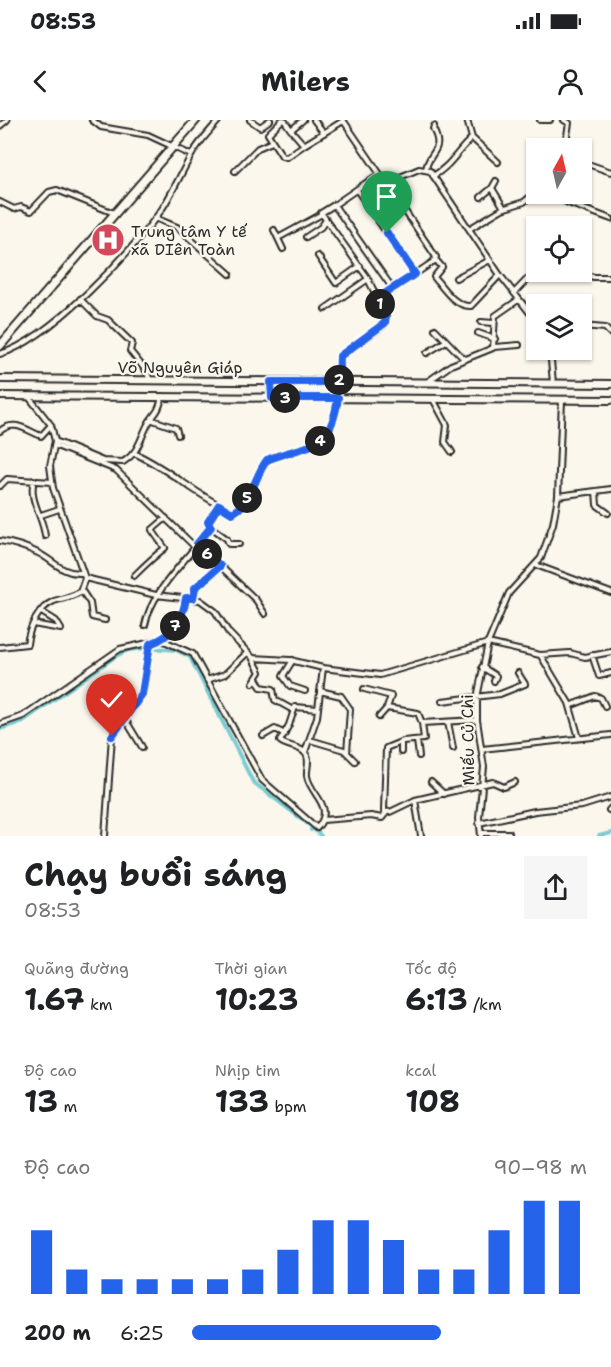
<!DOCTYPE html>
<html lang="vi">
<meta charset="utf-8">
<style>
body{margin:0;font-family:"Shantell Sans",sans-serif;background:#f6f6f6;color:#202124;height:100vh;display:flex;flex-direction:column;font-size:22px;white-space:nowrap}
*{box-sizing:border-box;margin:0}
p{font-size:20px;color:#757577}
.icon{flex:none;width:33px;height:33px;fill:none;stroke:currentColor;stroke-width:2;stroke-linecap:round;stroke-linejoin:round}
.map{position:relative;height:716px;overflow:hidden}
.panel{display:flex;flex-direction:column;background:#fff;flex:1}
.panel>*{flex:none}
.needle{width:39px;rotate:8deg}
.controls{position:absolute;left:526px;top:18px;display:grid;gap:12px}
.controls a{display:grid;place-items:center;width:66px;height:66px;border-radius:0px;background:#fff;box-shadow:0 2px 4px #0004;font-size:30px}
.pin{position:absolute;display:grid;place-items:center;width:51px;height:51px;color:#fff;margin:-62px -26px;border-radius:50% 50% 50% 0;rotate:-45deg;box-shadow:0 0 6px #0007}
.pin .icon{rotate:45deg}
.km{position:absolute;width:30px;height:30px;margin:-15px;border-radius:50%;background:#222;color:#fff;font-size:16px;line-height:30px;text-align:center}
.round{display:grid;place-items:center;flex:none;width:63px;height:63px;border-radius:0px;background:#f6f6f6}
.head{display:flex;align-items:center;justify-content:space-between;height:102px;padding:0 24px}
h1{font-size:33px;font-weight:700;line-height:45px}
.metrics{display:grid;grid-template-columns:repeat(3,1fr);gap:9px;height:102px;padding:6px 24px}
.metrics div{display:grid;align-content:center}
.metrics b{font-size:30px;font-weight:700}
.metrics small{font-size:16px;font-weight:400}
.metrics p{font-size:16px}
.chart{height:168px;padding:12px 24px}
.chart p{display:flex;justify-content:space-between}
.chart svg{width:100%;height:108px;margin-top:6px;stroke:#2563eb;stroke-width:6}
ul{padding:0 24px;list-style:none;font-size:20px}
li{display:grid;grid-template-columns:96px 72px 1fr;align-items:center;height:45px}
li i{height:15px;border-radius:8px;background:#2563eb}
.status{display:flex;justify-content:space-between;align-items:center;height:42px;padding:0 30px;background:#fff;direction:ltr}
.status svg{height:16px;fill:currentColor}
header{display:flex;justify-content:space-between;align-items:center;height:78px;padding:0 24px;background:#fff;font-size:27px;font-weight:700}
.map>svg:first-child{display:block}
</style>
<div class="status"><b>08:53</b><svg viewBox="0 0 49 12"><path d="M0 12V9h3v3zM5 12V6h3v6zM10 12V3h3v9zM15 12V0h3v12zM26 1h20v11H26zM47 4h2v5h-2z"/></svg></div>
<header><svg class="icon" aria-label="back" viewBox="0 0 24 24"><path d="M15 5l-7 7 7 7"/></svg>Milers<svg class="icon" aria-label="person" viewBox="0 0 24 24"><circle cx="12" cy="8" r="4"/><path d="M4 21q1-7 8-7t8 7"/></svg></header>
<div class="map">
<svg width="611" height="716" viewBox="0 0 611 716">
<rect width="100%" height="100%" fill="#fbf7ec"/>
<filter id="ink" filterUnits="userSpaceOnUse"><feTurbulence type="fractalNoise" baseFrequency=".0167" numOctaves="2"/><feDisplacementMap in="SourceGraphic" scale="12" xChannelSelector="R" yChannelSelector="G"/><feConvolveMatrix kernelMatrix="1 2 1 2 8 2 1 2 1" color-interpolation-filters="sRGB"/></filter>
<g filter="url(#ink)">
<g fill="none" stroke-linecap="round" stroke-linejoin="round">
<path stroke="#7bccd3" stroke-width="4" d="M 151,528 L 176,530 L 190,537 L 253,662 L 312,707
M 0,609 L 23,601 L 116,536 L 128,530 L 148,528
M 311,710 L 312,707 L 321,716
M 599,716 L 611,713"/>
<g stroke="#2b2b2b" stroke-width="8">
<path id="minor" d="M 92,0 L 101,7 L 148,15 L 191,35
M 250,0 L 260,7 L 270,0
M 282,0 L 268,14 L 282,36 L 287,37 L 304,25
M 284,0 L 291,10
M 303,0 L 291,10 L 304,25 L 343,1
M 314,0 L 324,13
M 343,0 L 386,63 L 419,49 L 430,51 L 500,155 L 537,202
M 540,0 L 550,0
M 564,0 L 569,3 L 565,28
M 0,6 L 7,0
M 472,18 L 498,42
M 582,42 L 611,52
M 426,49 C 429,31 445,31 433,9 L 434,6
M 235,51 L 258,28 L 272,22
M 379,54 L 334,85 L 393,169
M 433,56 C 450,47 458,30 472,18 L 467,0
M 496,61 L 492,68 L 504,88
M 357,70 L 415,154
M 552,74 L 568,83 L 611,99
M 481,77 L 492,68
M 0,82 L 14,89 L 21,87 L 31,91 L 49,72 L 57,70 L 114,93
M 321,93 L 334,85
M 155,98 L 177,107 L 230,154
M 469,109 L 502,89 L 524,82 L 537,71
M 274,110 L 283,129
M 306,117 L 321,107 L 326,100
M 278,118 L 322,94 L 367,157 L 386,196 L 383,206 L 340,236 L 339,262
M 318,136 L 336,163 L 360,146
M 435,139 L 442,147 L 434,157 C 443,168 455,187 471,186 L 500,155
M 572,152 L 594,157 L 611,157
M 456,158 L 490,140
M 514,173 L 537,149
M 80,179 L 97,196 L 108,200 L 132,223 L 130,231 L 147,252 L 150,261
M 378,179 L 433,142 L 436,137 L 386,63
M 325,189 L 368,159
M 481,202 L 494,203
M 582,206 L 605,208 L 611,214
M 435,209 L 464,239
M 478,213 L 495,219
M 494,227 L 519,225
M 550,230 L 553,263
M 427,233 L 446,221
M 0,234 C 49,220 133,131 162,89 C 173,72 181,53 191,36 C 198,23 209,12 219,0
M 427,262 L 451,245 L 493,228 L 495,196 L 518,180
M 28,276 L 51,305 L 55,321 L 50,346 L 53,368 L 85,458 L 156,475 L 200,480 L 215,491 L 229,513 L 253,538 L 290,540 L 323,548 L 380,555 L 488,523 L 509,473 L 541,438 L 553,404 L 558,376 L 562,280
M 433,279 L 447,305 L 445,322 L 452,332
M 153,300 L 176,308 L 178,315
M 0,311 C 14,299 26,310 41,316 L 51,305
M 55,321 L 103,341 L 123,342 C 138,333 140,320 147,306 C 153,293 159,295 162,276
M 54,325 L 116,350 L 195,427 C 176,451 151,475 145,505
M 134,333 C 165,347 189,369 219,385 L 208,402 L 211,407 L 195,427
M 34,360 C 28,380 43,396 45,416
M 0,366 L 7,359 L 52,362
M 596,371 L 597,385 L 608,393
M 558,376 L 611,369
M 219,385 L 234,393 L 246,380 L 267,340 C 306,322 330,336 338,278
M 41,395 L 59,389
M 211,407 L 227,419 L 229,424 L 239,424
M 0,421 C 13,423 26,427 38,433 C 53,440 62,454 81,453
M 197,424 L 256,480 L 265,494
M 536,445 L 611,473
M 134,456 C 144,446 153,437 165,428 L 152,410 L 166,398
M 82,471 L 90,483 L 92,497 L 105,500
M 193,478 L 195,468 L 221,446
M 33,504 L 61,509 L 56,501 L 40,491
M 162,520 L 181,499 L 187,478
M 0,527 L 27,524 C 29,508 38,488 54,481 C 63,478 72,477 80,472 L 85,458
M 592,535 L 599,556 L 611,553
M 541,536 L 569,583 L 579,618
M 253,539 L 260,552 L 253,563
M 293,540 L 283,556 L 290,566 L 305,571
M 482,547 L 496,556 L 494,561
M 207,560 L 225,554 L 247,533
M 257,560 L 261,567 L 273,569 L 275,580 L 293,590
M 364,569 L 391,576 L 387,588 L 379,597
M 320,571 L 341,576 L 350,589 L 347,633
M 442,581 L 500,574 L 525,564 L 518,553
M 570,586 L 595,576 L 601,578 L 605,586
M 387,588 L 418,593 L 422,603
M 125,599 L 142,627
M 477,600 L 422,603 L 424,619 L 403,621 L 386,628 L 384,691 L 390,692 L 415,680 L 493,662 L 504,667 L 515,662
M 448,602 L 453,628
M 0,604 L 23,596 L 120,529 L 162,520 L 193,534 L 262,660 L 317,708 C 336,686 310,675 307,656 C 306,649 311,639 305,633 C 300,626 287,627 280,621 L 289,605 L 295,587 L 318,589
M 263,616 L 275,609 L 285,614
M 310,620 L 344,630 L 355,641
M 417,621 L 419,636
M 482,629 L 611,615
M 305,632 L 317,597 L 323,548
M 401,632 L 401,622
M 431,662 L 444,674
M 415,680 L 421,716
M 609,690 L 611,688
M 323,700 L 371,696 L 382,698 L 387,692
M 479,703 L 535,691 L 582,686 L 611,677
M 481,713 L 509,713
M 105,716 L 112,616 L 142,574 L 150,524
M 481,716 L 479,697 L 484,647 L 477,600 L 477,578 L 488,523 L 540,535 L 570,533 L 585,537 L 611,532"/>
</g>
<g stroke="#2b2b2b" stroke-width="10">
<path id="primary" d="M 0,259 L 611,264
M 271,262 L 272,278
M 0,276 L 611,280"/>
</g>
<g stroke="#2b2b2b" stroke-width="11">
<path id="trunk" d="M 0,226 L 196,0"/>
</g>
<use href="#minor" stroke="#fbf7ec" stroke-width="4"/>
<use href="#primary" stroke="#fbf7ec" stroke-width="6"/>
<use href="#trunk" stroke="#fbf7ec" stroke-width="7"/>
</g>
</g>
<g fill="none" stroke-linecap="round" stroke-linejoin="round" filter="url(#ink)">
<g stroke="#fff" stroke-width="12">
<path id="route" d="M 112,616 L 142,574 L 150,524 C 171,517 183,500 186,478 L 193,478 L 195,468 L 220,446 L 197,424 L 211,407 L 208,402 L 219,385 L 232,393 C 252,384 254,356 267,340 C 307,323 330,334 338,278 L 272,278 L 271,262 L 339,262 L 340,236 L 385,203 L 386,196 L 378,178 L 415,154 L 387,113"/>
</g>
<use href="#route" stroke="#2563eb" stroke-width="8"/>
</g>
<defs>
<g id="hospital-disc" transform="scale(1.725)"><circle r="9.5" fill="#d1495b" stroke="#fbf7ec"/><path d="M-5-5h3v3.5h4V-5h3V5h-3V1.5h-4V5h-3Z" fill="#fff"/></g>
</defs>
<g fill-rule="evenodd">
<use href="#hospital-disc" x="108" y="120"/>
</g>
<g text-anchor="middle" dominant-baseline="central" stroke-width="4.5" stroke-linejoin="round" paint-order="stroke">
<g font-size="16" fill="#2b2b2b" stroke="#fbf7ec" text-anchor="start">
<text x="131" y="111">Trung tâm Y tế<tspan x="131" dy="18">xã DIên Toàn</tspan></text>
</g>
<g font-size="16" fill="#2b2b2b" stroke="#fbf7ec">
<text x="180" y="247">Võ Nguyên Giáp</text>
<text transform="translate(468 620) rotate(-91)">Miếu Củ Chi</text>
</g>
</g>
</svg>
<div class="controls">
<a><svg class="needle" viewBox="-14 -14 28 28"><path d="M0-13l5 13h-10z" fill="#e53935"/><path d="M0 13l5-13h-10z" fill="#757577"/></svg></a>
<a><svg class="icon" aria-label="locate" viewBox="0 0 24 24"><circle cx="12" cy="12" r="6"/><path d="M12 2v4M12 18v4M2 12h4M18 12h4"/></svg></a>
<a><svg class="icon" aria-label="layers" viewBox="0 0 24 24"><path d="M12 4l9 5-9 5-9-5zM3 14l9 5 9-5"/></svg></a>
</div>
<div class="pin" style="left:387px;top:113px;background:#1e9e55"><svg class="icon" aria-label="arrive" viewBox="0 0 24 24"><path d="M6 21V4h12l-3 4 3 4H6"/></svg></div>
<div class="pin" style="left:112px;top:616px;background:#d93025"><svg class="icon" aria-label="check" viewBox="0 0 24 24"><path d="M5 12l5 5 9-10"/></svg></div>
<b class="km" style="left:380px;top:184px">1</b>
<b class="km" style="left:339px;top:260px">2</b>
<b class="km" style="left:285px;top:278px">3</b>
<b class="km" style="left:320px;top:321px">4</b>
<b class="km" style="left:247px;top:378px">5</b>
<b class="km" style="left:207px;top:434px">6</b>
<b class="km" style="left:175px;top:506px">7</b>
</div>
<section class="panel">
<div class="head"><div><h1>Chạy buổi sáng</h1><p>08:53</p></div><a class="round"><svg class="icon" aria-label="share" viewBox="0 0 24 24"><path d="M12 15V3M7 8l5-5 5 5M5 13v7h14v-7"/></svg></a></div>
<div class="metrics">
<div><p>Quãng đường</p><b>1.67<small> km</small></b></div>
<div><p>Thời gian</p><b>10:23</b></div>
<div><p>Tốc độ</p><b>6:13<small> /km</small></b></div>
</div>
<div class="metrics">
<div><p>Độ cao</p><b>13<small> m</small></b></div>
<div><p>Nhịp tim</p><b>133<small> bpm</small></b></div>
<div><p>kcal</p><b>108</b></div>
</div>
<div class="chart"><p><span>Độ cao</span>90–98 m</p>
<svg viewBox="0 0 160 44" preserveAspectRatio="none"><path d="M5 44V18M15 44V34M25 44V38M35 44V38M45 44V38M55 44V38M65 44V34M75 44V26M85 44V14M95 44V14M105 44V22M115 44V34M125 44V34M135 44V18M145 44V6M155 44V6"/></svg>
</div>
<ul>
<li><b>200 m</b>6:25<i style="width:63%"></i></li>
</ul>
</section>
